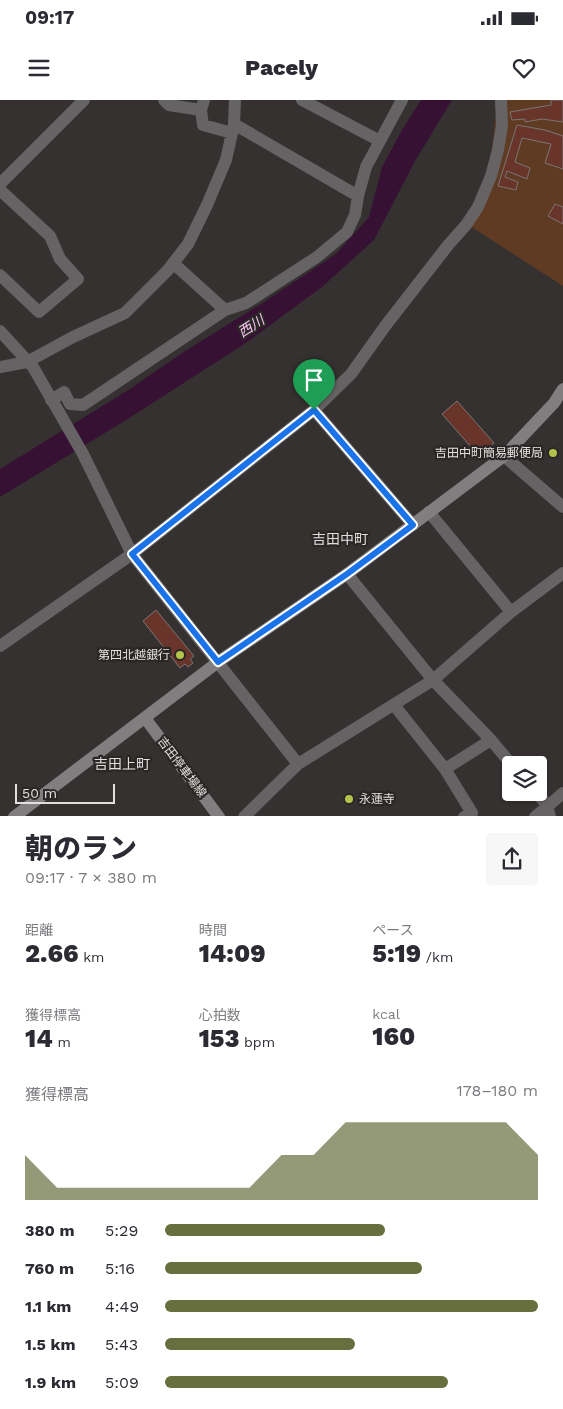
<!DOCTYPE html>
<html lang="ja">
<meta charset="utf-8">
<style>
body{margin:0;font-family:"Work Sans","Noto Sans JP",sans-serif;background:#f7f7f7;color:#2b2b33;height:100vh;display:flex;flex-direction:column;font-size:19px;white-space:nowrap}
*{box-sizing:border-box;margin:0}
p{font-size:16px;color:#7c7c81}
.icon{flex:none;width:28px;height:28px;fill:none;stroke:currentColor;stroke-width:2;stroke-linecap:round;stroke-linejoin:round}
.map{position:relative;height:716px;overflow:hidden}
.panel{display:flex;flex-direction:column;background:#fff;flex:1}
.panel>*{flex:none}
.fabs{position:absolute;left:502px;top:656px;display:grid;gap:10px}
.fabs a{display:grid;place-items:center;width:45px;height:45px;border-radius:5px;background:#fff;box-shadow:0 1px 4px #0004;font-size:25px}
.scale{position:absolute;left:15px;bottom:12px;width:100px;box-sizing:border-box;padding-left:5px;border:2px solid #e2dfdf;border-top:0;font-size:14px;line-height:18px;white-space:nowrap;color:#e2dfdf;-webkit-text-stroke:4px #2b2727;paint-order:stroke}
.pin{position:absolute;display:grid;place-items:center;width:42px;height:42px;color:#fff;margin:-51px -21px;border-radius:50% 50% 50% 0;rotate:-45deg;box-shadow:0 0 5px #0007}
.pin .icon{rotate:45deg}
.round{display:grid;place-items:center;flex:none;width:52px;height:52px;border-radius:5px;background:#f7f7f7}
.summary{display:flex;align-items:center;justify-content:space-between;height:85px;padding:0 25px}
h1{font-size:28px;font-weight:800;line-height:38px}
.metrics{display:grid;grid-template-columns:repeat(3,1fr);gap:8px;height:85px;padding:5px 25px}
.metrics div{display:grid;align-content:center}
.metrics b{font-size:25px;font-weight:800}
.metrics small{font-size:14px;font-weight:400}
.metrics p{font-size:14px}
.chart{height:140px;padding:10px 25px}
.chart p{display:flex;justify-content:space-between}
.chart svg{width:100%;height:90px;margin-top:5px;fill:#686f3e;opacity:.7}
ul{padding:0 25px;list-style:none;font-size:16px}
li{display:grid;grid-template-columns:80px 60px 1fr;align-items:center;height:38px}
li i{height:12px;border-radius:6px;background:#686f3e}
.status{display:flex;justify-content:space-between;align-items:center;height:35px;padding:0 25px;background:#fff;direction:ltr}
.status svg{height:14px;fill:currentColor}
header{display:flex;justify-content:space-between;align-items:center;height:65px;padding:0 25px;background:#fff;font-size:22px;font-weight:800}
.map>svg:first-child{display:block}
</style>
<div class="status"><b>09:17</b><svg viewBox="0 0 49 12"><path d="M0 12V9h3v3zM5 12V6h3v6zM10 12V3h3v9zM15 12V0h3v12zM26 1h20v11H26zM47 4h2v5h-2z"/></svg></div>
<header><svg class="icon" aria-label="menu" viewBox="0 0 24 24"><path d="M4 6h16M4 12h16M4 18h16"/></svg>Pacely<svg class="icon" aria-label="heart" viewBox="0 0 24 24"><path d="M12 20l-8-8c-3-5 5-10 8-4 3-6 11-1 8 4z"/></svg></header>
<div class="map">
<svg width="563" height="717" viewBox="0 0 563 717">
<rect width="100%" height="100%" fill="#363131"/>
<path fill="#5f3b23" d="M 498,0 L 563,0 L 563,186 L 470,126 L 485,102 Z"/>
<path fill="#361134" d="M 421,0 L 452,0 L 415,61 L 374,140 L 322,187 L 243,245 L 126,320 L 0,397 L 0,369 L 130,289 L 182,253 L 261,204 L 336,154 L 369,117 L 382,67 L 402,30 Z"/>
<path fill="#69352a" stroke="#7a7574" d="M 551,0 L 563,0 L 563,22 L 542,19 L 525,22 L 525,19 L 512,20 L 510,12 L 551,5 Z
M 517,25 L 545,30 L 563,36 L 563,69 L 545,63 L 551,44 L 522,38 L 515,62 L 530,68 L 527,79 L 507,71 L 505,77 L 518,82 L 516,90 L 498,86 Z
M 555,104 L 563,107 L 563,124 L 548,116 Z
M 457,301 L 494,343 L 479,356 L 442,314 Z
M 156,510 L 194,556 L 190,559 L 193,563 L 188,567 L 185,564 L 180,568 L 143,521 Z"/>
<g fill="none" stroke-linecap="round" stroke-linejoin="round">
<path stroke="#656364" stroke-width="12" d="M 164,0 L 169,5 L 201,10
M 204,0 L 201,10 L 203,25 L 232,33
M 302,0 L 380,41
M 234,24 L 358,96
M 0,84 L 84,0
M 0,90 L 50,136 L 60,159 L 78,179 L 39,212 L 0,175
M 173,163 L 225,210
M 0,231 L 33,267 L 83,354 L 132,454 L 298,664
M 0,267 L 27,262 L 73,237 L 125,213 L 168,170 L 188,144 L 207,105 L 226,60 L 234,24 L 235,0
M 51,300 L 64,292 L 70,304 L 83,305 L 225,210 L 246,203 L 317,157 L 347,132 L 355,115 L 358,96 L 366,67 L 402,0
M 314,310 L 413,425
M 429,412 L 511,512
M 347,474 L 433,580 L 491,640 L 512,665
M 0,546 L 132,454 L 314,310 L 351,274 L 386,225 L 449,144 L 466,125 L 478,107 L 491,76 L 498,50 L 502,26 L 501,0
M 394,605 L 445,669 L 472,713 L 464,717
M 445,669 L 491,640
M 536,692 L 547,705 L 550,717
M 244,717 L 298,664 L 433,580 L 511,512 L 563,473
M 535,717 L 563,693"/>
<path stroke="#656364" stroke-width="12" d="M 504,356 L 563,407"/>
<path stroke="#817e7f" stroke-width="12" d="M 145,618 L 219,717
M 14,717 L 218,562 L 347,474 L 504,356 L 554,303 L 563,289"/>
</g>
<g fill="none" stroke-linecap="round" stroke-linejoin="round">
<g stroke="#fff" stroke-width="10">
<path id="route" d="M 314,310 L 413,425 L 347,474 L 218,562 L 132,454 Z"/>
</g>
<use href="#route" stroke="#1a73e8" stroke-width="6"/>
</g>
<g fill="#b2c34c" stroke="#2b2727" stroke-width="2">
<circle cx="553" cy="353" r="5"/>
<circle cx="180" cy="555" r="5"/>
<circle cx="349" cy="699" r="5"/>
</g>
<g text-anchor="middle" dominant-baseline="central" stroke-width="4.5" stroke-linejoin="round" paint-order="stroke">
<g font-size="12" fill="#e2dfdf" stroke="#2b2727" text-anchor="end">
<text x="543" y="353">吉田中町簡易郵便局</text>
<text x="170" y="555">第四北越銀行</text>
<text x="359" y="699" text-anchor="start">永蓮寺</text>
</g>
<g font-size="12" fill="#e2dfdf" stroke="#2b2727">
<text transform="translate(182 667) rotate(53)">吉田停車場線</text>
</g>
<g font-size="14" font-style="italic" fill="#fbc6f5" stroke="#2b2727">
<text transform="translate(251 226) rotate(-33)">西川</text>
</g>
<g font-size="14" fill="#e3ddde" stroke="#2b2727">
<text x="340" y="439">吉田中町</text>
<text x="122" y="664">吉田上町</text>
</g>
</g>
</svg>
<div class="fabs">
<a><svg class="icon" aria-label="layers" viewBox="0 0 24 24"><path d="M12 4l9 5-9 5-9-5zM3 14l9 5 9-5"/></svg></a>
</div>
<div class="scale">50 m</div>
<div class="pin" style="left:314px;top:310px;background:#1e9e55"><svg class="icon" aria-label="arrive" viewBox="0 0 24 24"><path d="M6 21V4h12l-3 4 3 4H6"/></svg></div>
</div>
<section class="panel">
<div class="summary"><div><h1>朝のラン</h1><p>09:17 · 7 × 380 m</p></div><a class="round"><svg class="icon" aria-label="share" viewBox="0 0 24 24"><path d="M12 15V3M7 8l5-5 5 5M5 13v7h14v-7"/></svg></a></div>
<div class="metrics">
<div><p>距離</p><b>2.66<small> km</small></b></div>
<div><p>時間</p><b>14:09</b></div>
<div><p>ペース</p><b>5:19<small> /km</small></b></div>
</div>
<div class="metrics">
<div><p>獲得標高</p><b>14<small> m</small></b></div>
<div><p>心拍数</p><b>153<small> bpm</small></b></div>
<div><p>kcal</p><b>160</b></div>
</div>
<div class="chart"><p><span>獲得標高</span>178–180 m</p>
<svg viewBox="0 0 160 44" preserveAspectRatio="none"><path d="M0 44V22L10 38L20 38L30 38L40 38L50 38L60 38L70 38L80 22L90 22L100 6L110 6L120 6L130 6L140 6L150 6L160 22V44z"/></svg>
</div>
<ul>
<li><b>380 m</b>5:29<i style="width:59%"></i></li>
<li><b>760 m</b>5:16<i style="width:69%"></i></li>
<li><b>1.1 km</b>4:49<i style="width:100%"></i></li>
<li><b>1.5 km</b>5:43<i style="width:51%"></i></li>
<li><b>1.9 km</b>5:09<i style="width:76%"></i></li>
</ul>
</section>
